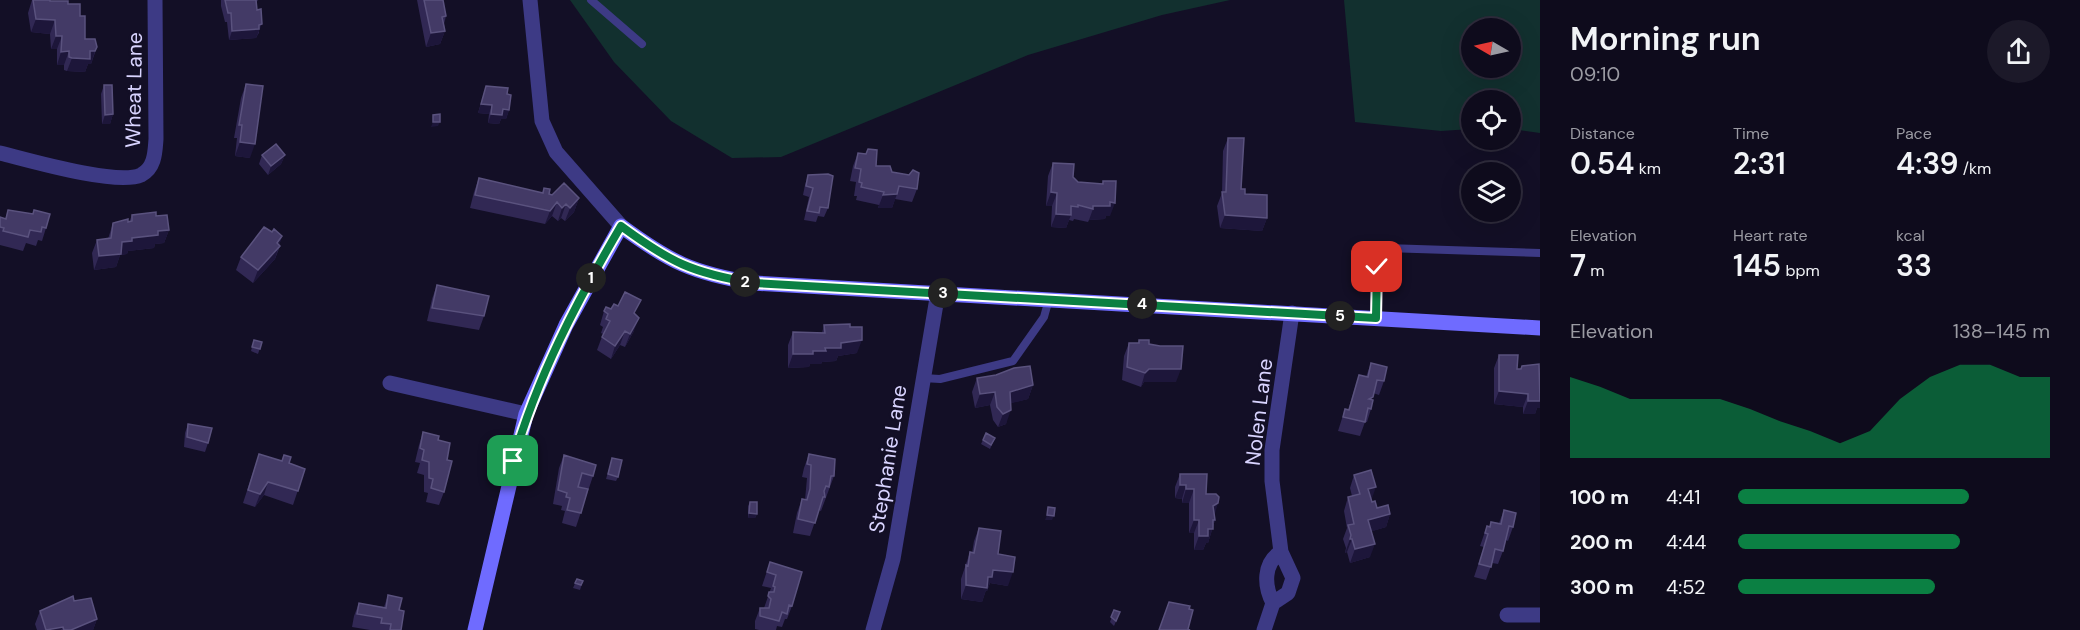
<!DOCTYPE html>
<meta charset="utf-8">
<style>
body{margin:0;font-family:"DM Sans",sans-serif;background:#1c1929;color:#f1f3f6;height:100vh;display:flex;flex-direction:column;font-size:22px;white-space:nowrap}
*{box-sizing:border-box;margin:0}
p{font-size:20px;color:#9b9ba3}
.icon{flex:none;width:33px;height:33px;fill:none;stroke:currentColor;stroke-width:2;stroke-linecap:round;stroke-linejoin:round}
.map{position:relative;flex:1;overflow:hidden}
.panel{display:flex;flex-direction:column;background:#0e0b1c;width:540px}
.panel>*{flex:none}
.needle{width:39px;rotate:279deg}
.buttons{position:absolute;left:1461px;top:18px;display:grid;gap:12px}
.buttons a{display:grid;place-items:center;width:60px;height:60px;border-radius:50%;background:#0e0b1c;box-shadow:0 6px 24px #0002,0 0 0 2px #2e2b3b;font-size:30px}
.pin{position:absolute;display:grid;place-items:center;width:51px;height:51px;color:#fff;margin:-26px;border-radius:12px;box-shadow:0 3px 9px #0006}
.km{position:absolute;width:30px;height:30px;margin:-15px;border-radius:50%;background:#222;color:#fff;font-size:16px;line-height:30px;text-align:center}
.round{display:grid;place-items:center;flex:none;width:63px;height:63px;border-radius:32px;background:#1c1929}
.overview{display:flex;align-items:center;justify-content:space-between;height:102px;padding:0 30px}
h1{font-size:33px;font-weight:600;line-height:45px}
.figures{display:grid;grid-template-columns:repeat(3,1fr);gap:9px;height:102px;padding:6px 30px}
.figures div{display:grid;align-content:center}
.figures b{font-size:30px;font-weight:600}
.figures small{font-size:16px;font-weight:400}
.figures p{font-size:16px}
.chart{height:168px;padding:12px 30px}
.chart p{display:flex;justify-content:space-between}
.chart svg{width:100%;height:108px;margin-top:6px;fill:#0b8043;opacity:.7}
ul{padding:0 30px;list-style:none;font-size:20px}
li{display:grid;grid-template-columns:96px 72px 1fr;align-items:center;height:45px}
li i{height:15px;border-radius:8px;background:#0b8043}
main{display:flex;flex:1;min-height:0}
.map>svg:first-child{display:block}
</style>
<main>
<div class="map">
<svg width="1540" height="630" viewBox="0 0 1540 630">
<rect width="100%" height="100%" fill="#130f26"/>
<path fill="#12302f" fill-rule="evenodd" d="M 570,0 L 1230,0 L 1162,15 L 1028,55 L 781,157 L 732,158 L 671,121 L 614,62 Z
M 1344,0 L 1540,0 L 1540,133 L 1511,129 L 1510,100 L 1472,100 L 1471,129 L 1441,131 L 1355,122 ZM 1472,28 L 1510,28 L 1510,68 L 1472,68 Z"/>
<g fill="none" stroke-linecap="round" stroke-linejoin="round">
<path stroke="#3d3a85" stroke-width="8" d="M 591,0 L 642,44
M 1376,318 L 1377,256 L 1386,248 L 1540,253
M 923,378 L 940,379 L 1013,361 L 1044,317 L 1049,299"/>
<path stroke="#3d3a85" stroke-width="15" d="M 530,0 L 542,121 L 556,152 L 621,226
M 0,153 C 28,160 117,186 141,175 C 155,168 155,152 156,139 L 155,0
M 390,383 L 526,414
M 1273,603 C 1264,586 1263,563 1281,552
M 1507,615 L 1540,615
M 873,630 L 893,559 L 938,292
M 1264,630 L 1273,603 L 1288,593 L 1293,578 L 1281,552 L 1272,481 L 1272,450 L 1292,313"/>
<path stroke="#6f6bff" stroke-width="15" d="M 475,630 L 526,414 L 566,325 L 621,226 C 670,262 692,273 753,283 L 1540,328"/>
</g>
<path fill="#312854" d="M 32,0 L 50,1 L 68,4 L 80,16 L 85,39 L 97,47 L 91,64 L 88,64 L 85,72 L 67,71 L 64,70 L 64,65 L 57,65 L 57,49 L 51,49 L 50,34 L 31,32 L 28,13 Z
M 221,0 L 258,0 L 256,3 L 259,33 L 258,34 L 256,38 L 229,40 L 227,22 L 225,22 L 221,6 Z
M 417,0 L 443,0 L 446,16 L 444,24 L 445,31 L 440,44 L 426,47 Z
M 246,84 L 250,158 L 235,156 L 237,138 L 234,138 L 241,98 Z
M 104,85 L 113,114 L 110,124 L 102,124 L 101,94 Z
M 486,86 L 507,94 L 509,110 L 506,119 L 501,119 L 499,124 L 488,123 L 489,114 L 478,113 Z
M 1228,138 L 1241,189 L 1267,218 L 1262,231 L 1220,228 L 1217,206 L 1222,193 L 1223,151 Z
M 858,153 L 876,166 L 892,172 L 917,189 L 912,202 L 895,199 L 892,208 L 878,208 L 879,205 L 856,200 L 857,196 L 854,196 L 856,182 L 850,181 L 853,166 Z
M 262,155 L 285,155 L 281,164 L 268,175 L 259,164 Z
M 1053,163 L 1073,177 L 1078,182 L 1102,184 L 1103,181 L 1110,216 L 1106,216 L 1105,219 L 1089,220 L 1088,222 L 1074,219 L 1073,221 L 1069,220 L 1066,228 L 1051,227 L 1052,206 L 1046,206 L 1048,176 Z
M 808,175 L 828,208 L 824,217 L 818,216 L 816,222 L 804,220 L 809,197 L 803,195 L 805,185 Z
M 479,178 L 542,193 L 544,188 L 549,194 L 579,198 L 574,212 L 565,221 L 561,218 L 558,221 L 552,216 L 545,224 L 470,208 L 474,192 Z
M 8,210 L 46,228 L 42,241 L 38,240 L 36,246 L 26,243 L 23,251 L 0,245 L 0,217 L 5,219 Z
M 132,215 L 156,216 L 169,230 L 164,243 L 155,244 L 154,248 L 128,251 L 127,254 L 120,255 L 116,267 L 94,270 L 92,253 L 97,240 L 108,239 L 113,223 L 129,222 Z
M 272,232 L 282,236 L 279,245 L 280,246 L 275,259 L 253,283 L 236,270 L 241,257 Z
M 437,285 L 484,316 L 479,330 L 427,321 L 432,299 Z
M 611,309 L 635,314 L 634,331 L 625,347 L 620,345 L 611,359 L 597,350 L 603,334 L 601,333 L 603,327 L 600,325 L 604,311 Z
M 824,325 L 850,327 L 857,353 L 838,356 L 836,361 L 822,362 L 821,364 L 810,364 L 809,367 L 788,368 L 788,345 L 793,332 L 822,333 Z
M 254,340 L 262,342 L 258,354 L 251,351 Z
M 1139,340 L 1149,344 L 1176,382 L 1144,382 L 1141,387 L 1122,380 L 1124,356 L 1129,343 L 1138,343 Z
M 1499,355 L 1517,369 L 1520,369 L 1522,366 L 1537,408 L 1535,414 L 1523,414 L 1523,407 L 1494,404 L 1494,368 Z
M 1371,363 L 1384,381 L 1379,395 L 1373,393 L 1372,399 L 1371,409 L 1367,422 L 1365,422 L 1360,436 L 1338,431 L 1345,409 L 1348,410 L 1359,375 L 1366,377 Z
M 977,378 L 1033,385 L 1028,399 L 1010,403 L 1006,424 L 998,427 L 993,420 L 990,405 L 975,408 L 972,392 Z
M 188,424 L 208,443 L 205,452 L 184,447 L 185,433 Z
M 423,432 L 438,440 L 447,460 L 444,492 L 439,505 L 426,502 L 428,493 L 424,492 L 424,475 L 417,473 L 420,463 L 415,462 L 419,445 Z
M 995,438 L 990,449 L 981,444 L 983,440 Z
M 259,454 L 282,461 L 305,469 L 293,505 L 264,495 L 255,507 L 243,503 Z
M 809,454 L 834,476 L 821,511 L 819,510 L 810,536 L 793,533 L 797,513 L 802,499 L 805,500 L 807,478 L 802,477 L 804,468 Z
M 564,455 L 593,476 L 576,527 L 562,523 L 565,511 L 561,510 L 562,506 L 553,504 L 559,468 Z
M 611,462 L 618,477 L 616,481 L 606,479 Z
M 1180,474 L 1206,494 L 1214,515 L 1215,520 L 1208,543 L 1206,543 L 1203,550 L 1194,550 L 1194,533 L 1189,533 L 1189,503 L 1182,503 L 1182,499 L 1175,498 L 1175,487 Z
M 1354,475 L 1377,508 L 1390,514 L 1386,527 L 1372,531 L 1370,557 L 1350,563 L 1347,552 L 1345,553 L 1346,548 L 1343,539 L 1347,528 L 1344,511 L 1348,497 L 1352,496 L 1350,488 Z
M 750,502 L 757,514 L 755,518 L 748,518 L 748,506 Z
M 1504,510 L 1513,527 L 1508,541 L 1506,540 L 1503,551 L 1498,564 L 1492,563 L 1486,580 L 1474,577 L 1484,547 L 1480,546 L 1487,526 L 1489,527 L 1491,522 L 1499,523 Z
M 979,528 L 998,554 L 1008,586 L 990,583 L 987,591 L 986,590 L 982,602 L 961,599 L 961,579 L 970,552 L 972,553 L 974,541 Z
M 770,562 L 792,606 L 787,619 L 785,619 L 782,627 L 777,626 L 776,630 L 759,630 L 755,629 L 755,621 L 760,608 L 764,608 L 771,588 L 762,586 Z
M 577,579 L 583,581 L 580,590 L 573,588 Z
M 388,595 L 399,610 L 401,630 L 370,630 L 352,627 L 354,616 L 359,603 L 384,607 Z
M 74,601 L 97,619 L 93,630 L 37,630 L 35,624 L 40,611 Z
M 1114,610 L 1118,617 L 1114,626 L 1110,622 Z"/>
<path fill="#1d163a" d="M 36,19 L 55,20 L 50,34 L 31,32 Z
M 262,24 L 256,38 L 229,40 L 232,31 Z
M 445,31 L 440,44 L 426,47 L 431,33 Z
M 56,36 L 62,36 L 57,49 L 51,49 Z
M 69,51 L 64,65 L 57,65 L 61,52 Z
M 90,51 L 95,51 L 91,64 L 88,64 L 85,72 L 67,71 L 72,58 Z
M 481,104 L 492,105 L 489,114 L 478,113 Z
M 503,109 L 509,110 L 506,119 L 501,119 L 499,124 L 488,123 L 491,114 Z
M 113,114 L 110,124 L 102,124 L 105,115 Z
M 433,122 L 440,122 L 438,126 L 431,127 Z
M 240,142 L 255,144 L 250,158 L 235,156 Z
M 285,155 L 281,164 L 268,175 L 271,166 Z
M 1051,192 L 1057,193 L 1052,206 L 1046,206 Z
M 897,194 L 892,208 L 878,208 L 883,195 Z
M 579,198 L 574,212 L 565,221 L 570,208 Z
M 557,202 L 552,216 L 545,224 L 550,211 Z
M 1110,202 L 1115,203 L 1110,216 L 1106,216 L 1105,219 L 1089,220 L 1093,209 L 1093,206 Z
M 566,204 L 561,218 L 558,221 L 562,208 Z
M 1056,214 L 1071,215 L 1066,228 L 1051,227 Z
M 1225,215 L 1267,218 L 1262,231 L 1220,228 Z
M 169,230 L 164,243 L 155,244 L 154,248 L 128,251 L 127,254 L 120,255 L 116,267 L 94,270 L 99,256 L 122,242 L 132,238 L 158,231 Z
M 282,236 L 275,259 L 253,283 L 258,270 Z
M 639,318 L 634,331 L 625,347 L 630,334 Z
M 625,331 L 620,345 L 611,359 L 615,346 Z
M 862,340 L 857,353 L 838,356 L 836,361 L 822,362 L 821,364 L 810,364 L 809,367 L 788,368 L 793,354 L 825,348 L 841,343 Z
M 1149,369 L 1181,369 L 1176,382 L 1144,382 L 1141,387 L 1145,373 Z
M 1033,385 L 1028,399 L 1005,405 L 1010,392 Z
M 1499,391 L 1528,394 L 1523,407 L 1494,404 Z
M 995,392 L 990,405 L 975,408 L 980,394 Z
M 1540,395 L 1540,408 L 1537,408 L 1535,414 L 1523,414 L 1528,401 Z
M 1011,410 L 1006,424 L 998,427 L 1003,414 Z
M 268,482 L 264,495 L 255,507 L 260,494 Z
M 1180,485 L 1186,485 L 1182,499 L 1175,498 Z
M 1376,487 L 1371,501 L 1368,489 Z
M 1186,489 L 1194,489 L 1189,503 L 1182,503 Z
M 1218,503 L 1214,517 L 1213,506 Z
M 749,513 L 757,514 L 755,518 L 748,518 Z
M 1390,514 L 1386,527 L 1363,534 L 1368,520 Z
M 1047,515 L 1054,516 L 1052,520 L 1045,520 Z
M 1194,520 L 1199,520 L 1194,533 L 1189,533 Z
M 1213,520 L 1215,520 L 1208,543 L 1206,543 L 1203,550 L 1194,550 L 1199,536 Z
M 1350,539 L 1352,539 L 1347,552 L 1345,553 Z
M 1375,544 L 1370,557 L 1350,563 L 1355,549 Z
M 993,570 L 1013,572 L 1008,586 L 990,583 L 987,591 L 986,590 L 982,602 L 961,599 L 966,585 L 988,577 Z
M 97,619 L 93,630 L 71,630 Z
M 63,627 L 61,630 L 47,630 Z"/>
<path fill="#433a66" stroke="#5a527e" stroke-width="1.5" d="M 33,0 L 50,0 L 50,1 L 68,1 L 68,4 L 80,4 L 80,16 L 85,16 L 85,39 L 95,39 L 97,47 L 95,51 L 90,51 L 90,59 L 72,58 L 69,57 L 69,51 L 61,52 L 62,36 L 56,36 L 55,20 L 36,19 Z
M 225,0 L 256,0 L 257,10 L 261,9 L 262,24 L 259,25 L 259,29 L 232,31 L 231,13 L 228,13 Z
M 424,0 L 443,0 L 446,16 L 442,17 L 445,31 L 431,33 Z
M 246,84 L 263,86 L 255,144 L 240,142 L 242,125 L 239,125 Z
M 104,85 L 112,85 L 113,114 L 105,115 Z
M 486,86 L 508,88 L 507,94 L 511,95 L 509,110 L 503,109 L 502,115 L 491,114 L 492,105 L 481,104 Z
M 440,114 L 440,122 L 433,122 L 433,115 Z
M 1228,138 L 1244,138 L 1241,189 L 1245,189 L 1245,194 L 1267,195 L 1267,218 L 1225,215 L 1222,192 L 1226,192 Z
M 276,144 L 285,155 L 271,166 L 262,155 Z
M 868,149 L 877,150 L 876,166 L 890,166 L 892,172 L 909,175 L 913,170 L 919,173 L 917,189 L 899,186 L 897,194 L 883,195 L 884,192 L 861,187 L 862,183 L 859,182 L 861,169 L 855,168 L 858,153 L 866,154 Z
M 1053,163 L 1074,164 L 1073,177 L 1078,182 L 1103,184 L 1103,181 L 1116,181 L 1115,203 L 1110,202 L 1110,206 L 1093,206 L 1093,209 L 1078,205 L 1078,207 L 1071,206 L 1071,215 L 1056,214 L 1057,193 L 1051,192 Z
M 828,174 L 833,176 L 828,208 L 820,207 L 819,213 L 807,211 L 813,188 L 806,186 L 808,175 Z
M 479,178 L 543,193 L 544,188 L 550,189 L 549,194 L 552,195 L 564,183 L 579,198 L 570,208 L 566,204 L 562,208 L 557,202 L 550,211 L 475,195 Z
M 8,210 L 33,214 L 34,210 L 50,214 L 46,228 L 42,227 L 41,232 L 30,230 L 28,237 L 3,231 L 4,228 L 0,227 L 0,217 L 6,219 Z
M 156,212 L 156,216 L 167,215 L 169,230 L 158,231 L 158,235 L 132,238 L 132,241 L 122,242 L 121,254 L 99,256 L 97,240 L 111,238 L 113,223 L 128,219 L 128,222 L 132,221 L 132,215 Z
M 264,227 L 272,232 L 274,229 L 282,236 L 277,243 L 280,246 L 258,270 L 241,257 Z
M 437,285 L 489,296 L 484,316 L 432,308 Z
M 625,292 L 641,300 L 634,313 L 639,318 L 630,334 L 625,331 L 615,346 L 602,337 L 610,321 L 606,319 L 608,314 L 604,311 L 606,307 L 611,309 L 614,304 L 618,306 Z
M 850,324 L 850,327 L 862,327 L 862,340 L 841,343 L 841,348 L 825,348 L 826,351 L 813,351 L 813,354 L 793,354 L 793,332 L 825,333 L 824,325 Z
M 254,340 L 262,342 L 260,349 L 252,347 Z
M 1139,340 L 1149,340 L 1149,344 L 1160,346 L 1183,346 L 1181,369 L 1149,369 L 1145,373 L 1127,367 L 1129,343 L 1139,343 Z
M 1499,355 L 1518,355 L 1517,369 L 1521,369 L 1522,366 L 1539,364 L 1540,401 L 1528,401 L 1528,394 L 1499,391 Z
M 1371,363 L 1387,367 L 1384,381 L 1377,380 L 1373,397 L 1369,399 L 1373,400 L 1371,409 L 1368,408 L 1365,422 L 1343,417 L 1345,409 L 1349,410 L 1359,375 L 1368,377 Z
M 1030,366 L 1033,385 L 1010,392 L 1011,410 L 1003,414 L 997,407 L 995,392 L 980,394 L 977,378 L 996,375 L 1014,368 Z
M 188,424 L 212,428 L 208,443 L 187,437 Z
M 423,432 L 439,436 L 438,440 L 450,443 L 447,460 L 452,461 L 444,492 L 431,488 L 433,479 L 429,478 L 429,462 L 422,460 L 424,450 L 420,448 Z
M 986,433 L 995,438 L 991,445 L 983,440 Z
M 259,454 L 282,461 L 284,455 L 291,457 L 289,463 L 305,469 L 298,491 L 268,482 L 260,494 L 248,490 Z
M 809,454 L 835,459 L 834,476 L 831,476 L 829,487 L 826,486 L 824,491 L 825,497 L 823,497 L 815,523 L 798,519 L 802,499 L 807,500 L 810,489 L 811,465 L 807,464 Z
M 564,455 L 596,465 L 593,476 L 582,473 L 578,487 L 588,489 L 581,513 L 567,510 L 570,498 L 566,497 L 567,493 L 558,490 Z
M 612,458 L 622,460 L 618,477 L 608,474 Z
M 1371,470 L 1376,487 L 1368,489 L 1372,502 L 1375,501 L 1377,508 L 1388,505 L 1390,514 L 1368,520 L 1375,544 L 1355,549 L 1352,539 L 1350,539 L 1351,535 L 1348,525 L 1354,524 L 1348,497 L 1360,494 L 1354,475 Z
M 1180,474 L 1207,474 L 1206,494 L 1216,494 L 1219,497 L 1218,503 L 1213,506 L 1215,520 L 1213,520 L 1213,529 L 1208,529 L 1208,536 L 1199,536 L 1199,520 L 1194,520 L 1194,489 L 1186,489 L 1186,485 L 1180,485 Z
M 750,502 L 757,502 L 757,514 L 749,513 Z
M 1048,507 L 1055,508 L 1054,516 L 1047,515 Z
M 1504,510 L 1516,513 L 1513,527 L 1509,526 L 1503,551 L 1495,549 L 1491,567 L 1479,564 L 1488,534 L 1485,533 L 1487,526 L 1490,527 L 1491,522 L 1501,524 Z
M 979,528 L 1001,531 L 998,554 L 1015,557 L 1013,572 L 993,570 L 992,577 L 988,577 L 987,588 L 966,585 L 966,565 L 968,566 L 970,552 L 974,553 Z
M 770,562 L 802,572 L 792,606 L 789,605 L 787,614 L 782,612 L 779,621 L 760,616 L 760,608 L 769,608 L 771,599 L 768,596 L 769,592 L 774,592 L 775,587 L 773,586 L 776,575 L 767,572 Z
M 577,579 L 583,581 L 581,585 L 575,583 Z
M 388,595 L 402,598 L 399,610 L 404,611 L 401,630 L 390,630 L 391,624 L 381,623 L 382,618 L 357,614 L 359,603 L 386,608 Z
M 73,596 L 74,601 L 91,598 L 97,619 L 71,630 L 64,630 L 63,627 L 46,630 L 40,611 Z
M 1169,602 L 1190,606 L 1189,609 L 1193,610 L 1188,629 L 1190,630 L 1159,630 Z
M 1114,610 L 1120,612 L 1116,621 L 1111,617 Z"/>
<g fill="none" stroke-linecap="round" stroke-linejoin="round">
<g stroke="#fff" stroke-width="12">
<path id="route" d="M 513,461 C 537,377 577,301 621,226 C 670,262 692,273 753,283 L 1376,318 L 1377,267"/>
</g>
<use href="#route" stroke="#0b8043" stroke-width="8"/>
</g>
<g text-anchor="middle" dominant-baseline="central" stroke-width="4.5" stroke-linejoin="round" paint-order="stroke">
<g font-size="21" fill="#d9d4ff" stroke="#130f26">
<text transform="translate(134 90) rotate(-89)">Wheat Lane</text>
<text transform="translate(1259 412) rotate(-83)">Nolen Lane</text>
<text transform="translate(888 459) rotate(-81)">Stephanie Lane</text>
</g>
</g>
</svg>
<div class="buttons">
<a><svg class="needle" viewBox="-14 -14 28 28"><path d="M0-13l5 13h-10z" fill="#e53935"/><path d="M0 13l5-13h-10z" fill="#9b9ba3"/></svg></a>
<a><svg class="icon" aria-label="locate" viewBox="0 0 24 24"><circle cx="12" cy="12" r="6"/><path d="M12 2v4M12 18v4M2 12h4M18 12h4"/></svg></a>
<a><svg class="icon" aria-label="layers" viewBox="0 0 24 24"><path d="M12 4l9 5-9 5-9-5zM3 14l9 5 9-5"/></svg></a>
</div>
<div class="pin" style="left:513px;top:461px;background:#1e9e55"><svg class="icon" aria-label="arrive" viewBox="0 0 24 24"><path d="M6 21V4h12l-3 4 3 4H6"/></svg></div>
<div class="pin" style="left:1377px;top:267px;background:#d93025"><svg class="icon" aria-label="check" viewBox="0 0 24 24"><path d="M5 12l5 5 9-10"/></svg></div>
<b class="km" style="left:591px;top:278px">1</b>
<b class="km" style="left:745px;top:282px">2</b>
<b class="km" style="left:943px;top:293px">3</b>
<b class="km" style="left:1142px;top:304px">4</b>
<b class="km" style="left:1340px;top:316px">5</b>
</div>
<section class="panel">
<div class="overview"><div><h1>Morning run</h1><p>09:10</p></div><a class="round"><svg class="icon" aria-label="share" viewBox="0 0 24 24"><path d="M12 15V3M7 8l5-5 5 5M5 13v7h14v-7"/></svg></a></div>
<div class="figures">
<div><p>Distance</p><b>0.54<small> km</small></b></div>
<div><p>Time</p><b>2:31</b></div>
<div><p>Pace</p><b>4:39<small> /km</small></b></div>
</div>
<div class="figures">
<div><p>Elevation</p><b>7<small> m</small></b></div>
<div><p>Heart rate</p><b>145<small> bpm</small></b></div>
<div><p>kcal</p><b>33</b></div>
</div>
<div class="chart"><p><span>Elevation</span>138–145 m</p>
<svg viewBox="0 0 160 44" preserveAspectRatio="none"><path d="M0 44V11L10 15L20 20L30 20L40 20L50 20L60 24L70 29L80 33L90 38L100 33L110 20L120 11L130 6L140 6L150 11L160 11V44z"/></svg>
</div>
<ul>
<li><b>100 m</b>4:41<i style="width:74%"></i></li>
<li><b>200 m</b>4:44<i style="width:71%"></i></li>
<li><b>300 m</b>4:52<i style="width:63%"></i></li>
</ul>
</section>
</main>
